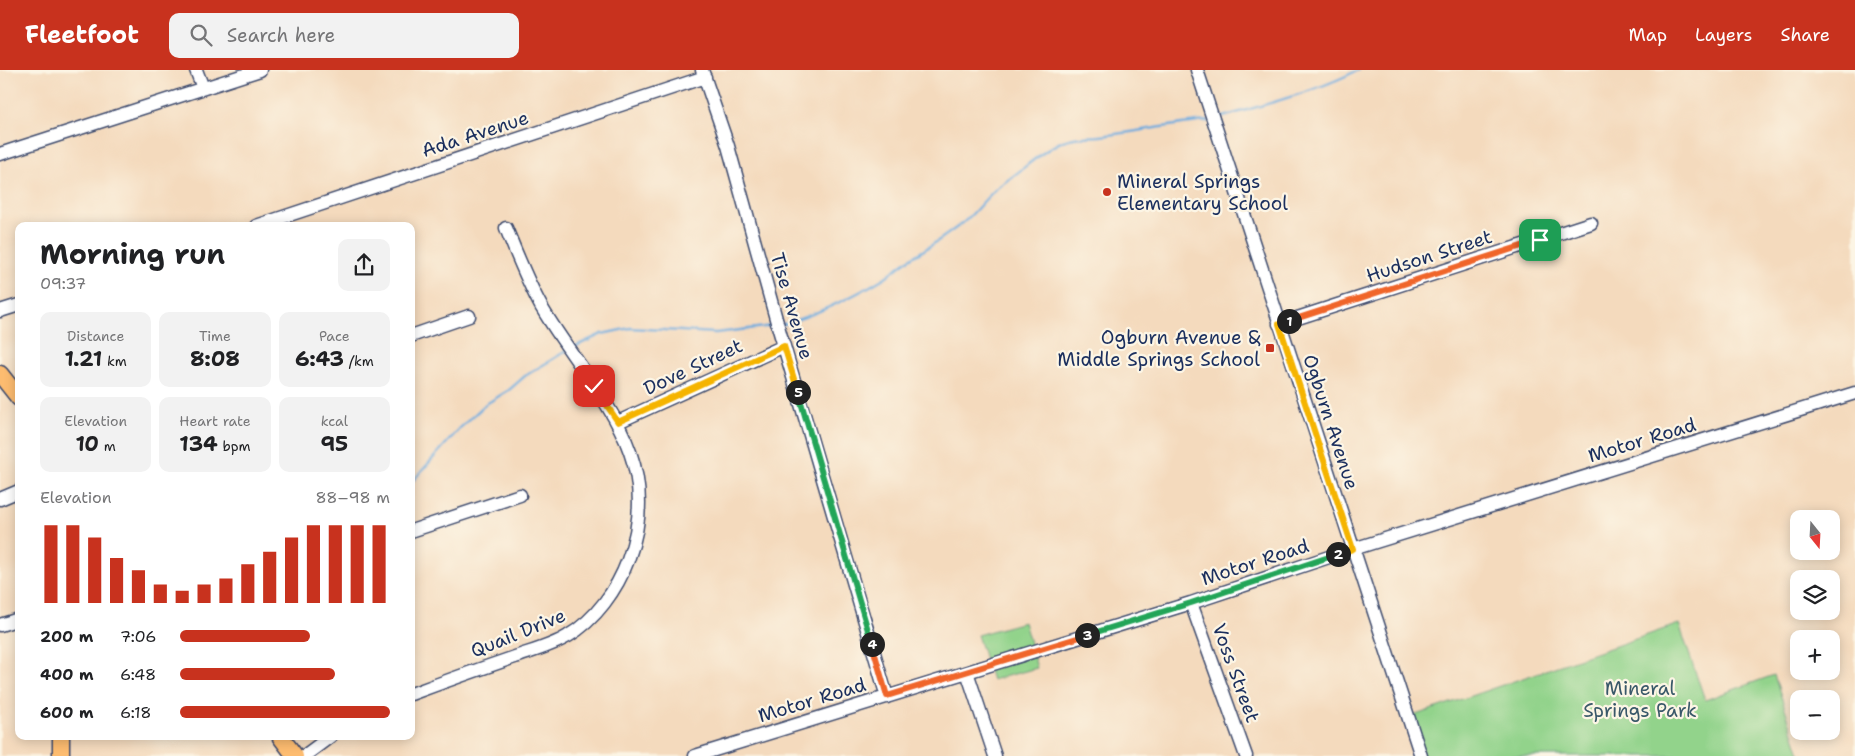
<!DOCTYPE html>
<meta charset="utf-8">
<style>
body{margin:0;font-family:"Shantell Sans",sans-serif;background:#f2f2f2;color:#202124;height:100vh;display:flex;flex-direction:column;font-size:19px;white-space:nowrap}
*{box-sizing:border-box;margin:0}
p{font-size:16px;color:#757577}
.icon{flex:none;width:28px;height:28px;fill:none;stroke:currentColor;stroke-width:2;stroke-linecap:round;stroke-linejoin:round}
.map{position:relative;flex:1;overflow:hidden}
.drawer{position:absolute;left:15px;top:152px;width:400px;height:518px;display:flex;flex-direction:column;background:#fff;border-radius:10px;box-shadow:0 2px 12px #0003}
.drawer>*{flex:none}
.needle{width:32px;rotate:162deg}
.tools{position:absolute;left:1790px;top:440px;display:grid;gap:10px}
.tools a{display:grid;place-items:center;width:50px;height:50px;border-radius:10px;background:#fff;box-shadow:0 2px 12px #0003;font-size:25px}
.pin{position:absolute;display:grid;place-items:center;width:42px;height:42px;color:#fff;margin:-21px;border-radius:10px;box-shadow:0 2px 8px #0006}
.km{position:absolute;width:25px;height:25px;margin:-12px;border-radius:50%;background:#222;color:#fff;font-size:14px;line-height:25px;text-align:center}
.round{display:grid;place-items:center;flex:none;width:52px;height:52px;border-radius:10px;background:#f2f2f2}
.head{display:flex;align-items:center;justify-content:space-between;height:85px;padding:0 25px}
h1{font-size:28px;font-weight:700;line-height:38px}
.stats{display:grid;grid-template-columns:repeat(3,1fr);gap:8px;height:85px;padding:5px 25px}
.stats div{display:grid;align-content:center;border-radius:10px;background:#f2f2f2;text-align:center}
.stats b{font-size:21px;font-weight:700}
.stats small{font-size:14px;font-weight:400}
.stats p{font-size:14px}
.chart{height:140px;padding:10px 25px}
.chart p{display:flex;justify-content:space-between}
.chart svg{width:100%;height:90px;margin-top:5px;stroke:#c8321e;stroke-width:6}
ul{padding:0 25px;list-style:none;font-size:16px}
li{display:grid;grid-template-columns:80px 60px 1fr;align-items:center;height:38px}
li i{height:12px;border-radius:6px;background:#c8321e}
header{display:flex;align-items:center;gap:30px;box-sizing:border-box;height:70px;padding:0 25px;background:#c8321e;color:#fff}
header strong{font-size:24px}
nav{display:flex;gap:28px;margin-inline-start:auto;font-size:18px}
.search{width:350px;height:45px;background:#f2f2f2;display:flex;align-items:center;gap:12px;box-sizing:border-box;padding:0 18px;border-radius:10px;color:#757577;font-size:19px}
.map>svg:first-child{display:block}
</style>
<header>
<strong>Fleetfoot</strong>
<div class="search"><svg class="icon" aria-label="search" viewBox="0 0 24 24"><circle cx="10" cy="10" r="6"/><path d="M15 15l6 6"/></svg>Search here</div>
<nav><a>Map</a><a>Layers</a><a>Share</a></nav>
</header>
<div class="map">
<svg width="1855" height="686" viewBox="0 0 1855 686">
<rect width="100%" height="100%" fill="#fcf5e5"/>
<filter id="ink" filterUnits="userSpaceOnUse"><feTurbulence type="fractalNoise" baseFrequency=".02" numOctaves="2"/><feDisplacementMap in="SourceGraphic" scale="10" xChannelSelector="R" yChannelSelector="G"/><feConvolveMatrix kernelMatrix="1 2 1 2 8 2 1 2 1" color-interpolation-filters="sRGB"/></filter>
<filter id="wash" filterUnits="userSpaceOnUse"><feTurbulence type="fractalNoise" baseFrequency=".0096" numOctaves="4" result="noise"/><feDisplacementMap in="SourceGraphic" scale="20" xChannelSelector="R" yChannelSelector="G"/><feGaussianBlur stdDeviation="1.12" result="paint"/><feColorMatrix in="noise" values="0 0 0 0 0 0 0 0 0 0 0 0 0 0 0 0 0 1.4 0 .05"/><feComposite in="paint" operator="in"/></filter>
<g filter="url(#wash)">
<rect width="100%" height="100%" fill="#f4dabd"/>
<path fill="#92d38b" stroke="#568174" d="M 1024,552 L 1037,598 L 992,610 L 977,565 Z
M 1679,554 L 1705,630 L 1774,605 L 1801,686 L 1423,686 L 1410,647 Z"/>
<g fill="none" stroke-linecap="round" stroke-linejoin="round">
<path stroke="#6cabde" stroke-width="2.5" d="M 1217,49 C 1264,34 1314,23 1358,0
M 781,255 C 818,244 851,228 884,208 C 894,201 904,192 914,186 C 932,176 948,164 964,152 C 978,140 989,122 1005,112 C 1024,99 1041,81 1063,71 C 1074,66 1089,67 1100,66 C 1137,62 1172,54 1209,51
M 574,277 L 602,264 L 630,258 L 716,263 L 773,256
M 411,413 L 461,357 L 486,334 L 509,320 L 525,306 L 566,281"/>
</g>
</g>
<g filter="url(#ink)">
<g fill="none" stroke-linecap="round" stroke-linejoin="round">
<g stroke="#3c496c" stroke-width="15">
<path id="minor" d="M 196,0 L 203,18
M 702,0 L 728,76 L 778,256 L 887,627
M 1197,0 L 1421,686
M 0,84 L 260,0
M 256,156 L 705,7
M 0,241 L 19,235
M 1279,254 L 1591,153
M 411,266 L 469,246
M 618,352 L 784,276
M 0,429 L 19,421
M 411,461 L 520,425
M 1191,533 L 1246,686
M 0,555 L 19,549
M 967,602 L 995,686
M 411,624 C 446,611 480,599 515,587 C 532,581 552,576 568,566 C 595,550 617,520 628,490 C 668,384 591,321 542,238 C 528,213 517,185 506,158
M 304,686 L 331,666
M 695,686 L 1191,533 L 1353,479 L 1855,323"/>
</g>
<g stroke="#3c496c" stroke-width="19">
<path id="major" d="M 0,304 L 19,328
M 61,666 L 61,686
M 280,666 L 295,686"/>
</g>
<use href="#minor" stroke="#fff" stroke-width="12"/>
<use href="#major" stroke="#fdbc70" stroke-width="16"/>
</g>
</g>
<g fill="none" stroke-linecap="round" stroke-linejoin="round" filter="url(#ink)">
<g stroke="#fff" stroke-width="10">
<path id="split-1" d="M 1289,251 L 1540,170"/>
</g>
<g stroke="#fff" stroke-width="10">
<path id="split-2" d="M 1289,251 L 1279,254 L 1353,479 L 1338,484"/>
</g>
<g stroke="#fff" stroke-width="10">
<path id="split-3" d="M 1087,565 L 1191,533 L 1338,484"/>
</g>
<g stroke="#fff" stroke-width="10">
<path id="split-4" d="M 872,574 L 887,626 L 1087,565"/>
</g>
<g stroke="#fff" stroke-width="10">
<path id="split-5" d="M 798,322 L 872,574"/>
</g>
<g stroke="#fff" stroke-width="10">
<path id="split-6" d="M 594,316 L 618,352 L 784,276 L 798,322"/>
</g>
<use href="#split-1" stroke="#f0652b" stroke-width="6"/>
<use href="#split-2" stroke="#f5b400" stroke-width="6"/>
<use href="#split-3" stroke="#22a559" stroke-width="6"/>
<use href="#split-4" stroke="#f0652b" stroke-width="6"/>
<use href="#split-5" stroke="#22a559" stroke-width="6"/>
<use href="#split-6" stroke="#f5b400" stroke-width="6"/>
</g>
<g fill="#c8321e" stroke="#fcf5e5" stroke-width="2">
<circle cx="1107" cy="122" r="5"/>
<rect x="1265" y="273" width="10" height="10" rx="2.5"/>
</g>
<g text-anchor="middle" dominant-baseline="central" stroke-width="4.5" stroke-linejoin="round" paint-order="stroke">
<g font-size="19" fill="#1b2f5e" stroke="#fcf5e5">
<text transform="translate(475 64) rotate(-18)">Ada Avenue</text>
<text transform="translate(1429 186) rotate(-18)">Hudson Street</text>
<text transform="translate(792 236) rotate(74)">Tise Avenue</text>
<text transform="translate(693 297) rotate(-25)">Dove Street</text>
<text transform="translate(1331 352) rotate(72)">Ogburn Avenue</text>
<text transform="translate(1642 370) rotate(-17)">Motor Road</text>
<text transform="translate(1255 492) rotate(-18)">Motor Road</text>
<text transform="translate(518 563) rotate(-22)">Quail Drive</text>
<text transform="translate(1236 603) rotate(70)">Voss Street</text>
<text transform="translate(812 630) rotate(-17)">Motor Road</text>
</g>
<g font-size="19" fill="#1b2f5e" stroke="#fcf5e5" text-anchor="start">
<text x="1117" y="111">Mineral Springs<tspan x="1117" dy="22">Elementary School</tspan></text>
<text x="1260" y="267" text-anchor="end">Ogburn Avenue &amp;<tspan x="1260" dy="22">Middle Springs School</tspan></text>
</g>
<g font-size="19" fill="#395869" stroke="#fcf5e5">
<text x="1640" y="618">Mineral<tspan x="1640" dy="22">Springs Park</tspan></text>
</g>
</g>
</svg>
<div class="tools">
<a><svg class="needle" viewBox="-14 -14 28 28"><path d="M0-13l5 13h-10z" fill="#e53935"/><path d="M0 13l5-13h-10z" fill="#757577"/></svg></a>
<a><svg class="icon" aria-label="layers" viewBox="0 0 24 24"><path d="M12 4l9 5-9 5-9-5zM3 14l9 5 9-5"/></svg></a>
<a>+</a>
<a>−</a>
</div>
<div class="pin" style="left:1540px;top:170px;background:#1e9e55"><svg class="icon" aria-label="arrive" viewBox="0 0 24 24"><path d="M6 21V4h12l-3 4 3 4H6"/></svg></div>
<div class="pin" style="left:594px;top:316px;background:#d93025"><svg class="icon" aria-label="check" viewBox="0 0 24 24"><path d="M5 12l5 5 9-10"/></svg></div>
<b class="km" style="left:1289px;top:251px">1</b>
<b class="km" style="left:1338px;top:484px">2</b>
<b class="km" style="left:1087px;top:565px">3</b>
<b class="km" style="left:872px;top:574px">4</b>
<b class="km" style="left:798px;top:322px">5</b>
<section class="drawer">
<div class="head"><div><h1>Morning run</h1><p>09:37</p></div><a class="round"><svg class="icon" aria-label="share" viewBox="0 0 24 24"><path d="M12 15V3M7 8l5-5 5 5M5 13v7h14v-7"/></svg></a></div>
<div class="stats">
<div><p>Distance</p><b>1.21<small> km</small></b></div>
<div><p>Time</p><b>8:08</b></div>
<div><p>Pace</p><b>6:43<small> /km</small></b></div>
</div>
<div class="stats">
<div><p>Elevation</p><b>10<small> m</small></b></div>
<div><p>Heart rate</p><b>134<small> bpm</small></b></div>
<div><p>kcal</p><b>95</b></div>
</div>
<div class="chart"><p><span>Elevation</span>88–98 m</p>
<svg viewBox="0 0 160 44" preserveAspectRatio="none"><path d="M5 44V6M15 44V6M25 44V12M35 44V22M45 44V28M55 44V35M65 44V38M75 44V35M85 44V32M95 44V25M105 44V19M115 44V12M125 44V6M135 44V6M145 44V6M155 44V6"/></svg>
</div>
<ul>
<li><b>200 m</b>7:06<i style="width:62%"></i></li>
<li><b>400 m</b>6:48<i style="width:74%"></i></li>
<li><b>600 m</b>6:18<i style="width:100%"></i></li>
</ul>
</section>
</div>
